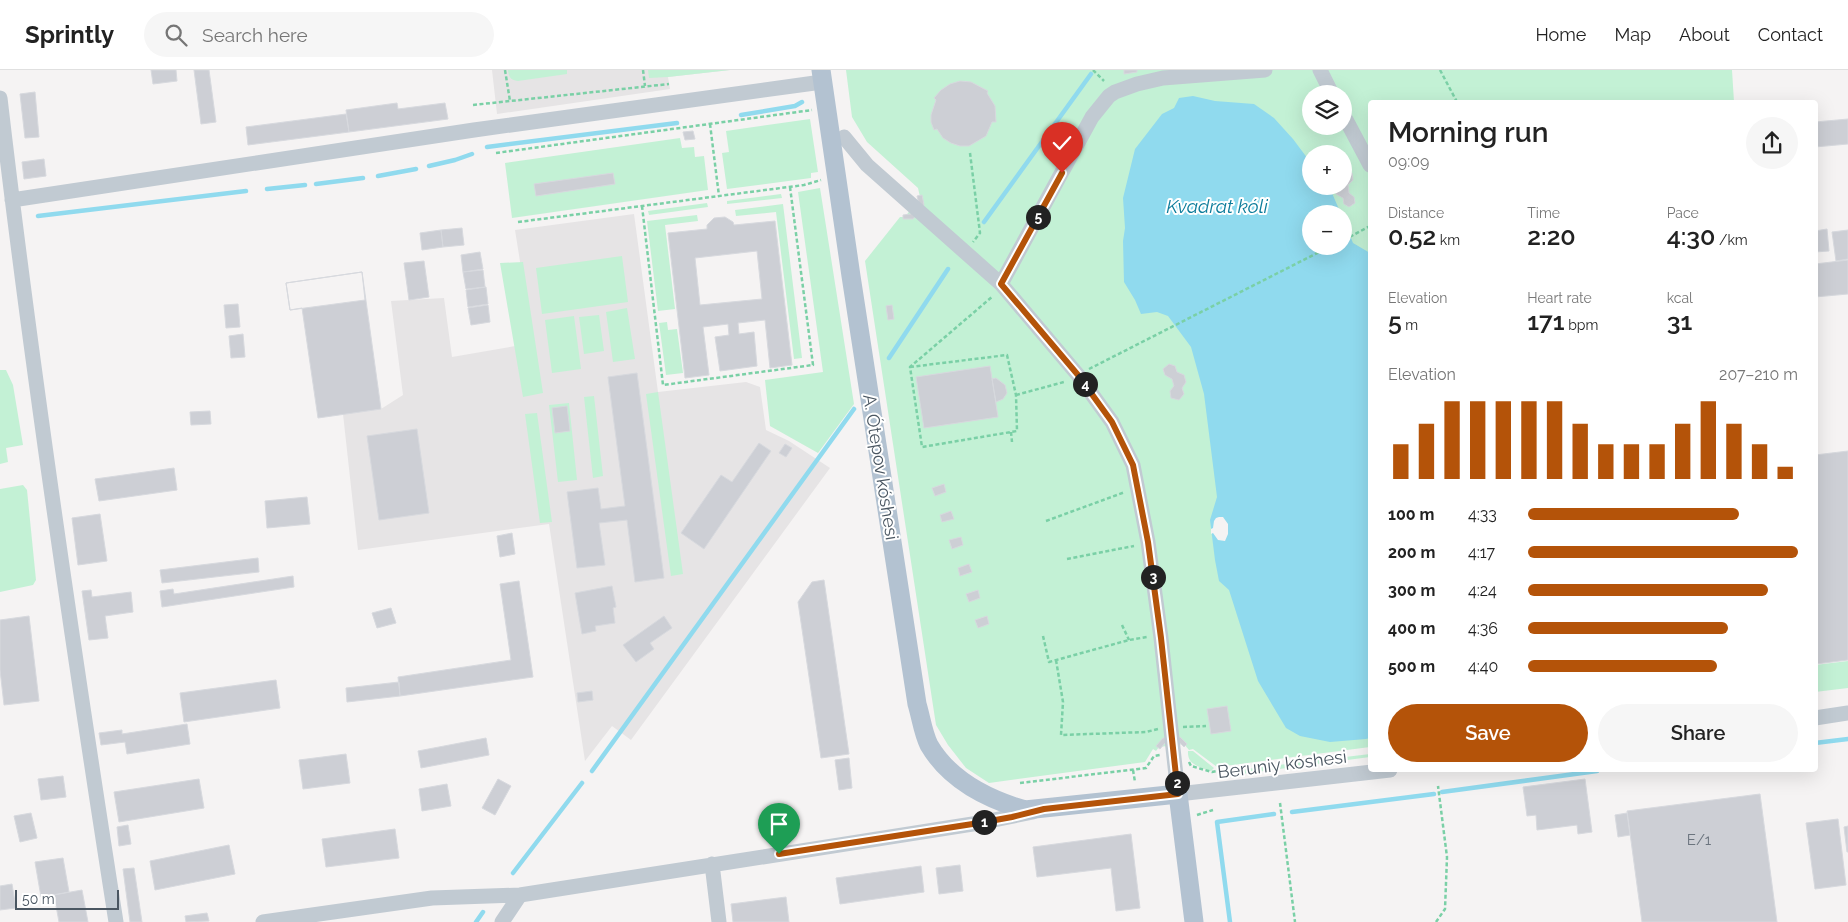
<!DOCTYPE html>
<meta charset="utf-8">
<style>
body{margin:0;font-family:Raleway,sans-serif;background:#f6f6f6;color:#222;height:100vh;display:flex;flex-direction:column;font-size:19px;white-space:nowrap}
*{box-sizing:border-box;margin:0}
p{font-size:16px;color:#767676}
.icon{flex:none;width:28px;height:28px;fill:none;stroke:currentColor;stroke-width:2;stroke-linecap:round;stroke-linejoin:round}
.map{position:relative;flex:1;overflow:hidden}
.side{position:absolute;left:1368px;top:30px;width:450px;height:672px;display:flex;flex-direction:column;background:#fff;border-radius:5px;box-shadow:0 5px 20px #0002}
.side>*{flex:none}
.buttons{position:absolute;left:1302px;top:15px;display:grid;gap:10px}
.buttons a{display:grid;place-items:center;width:50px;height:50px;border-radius:50%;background:#fff;box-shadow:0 5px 20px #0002;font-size:25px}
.scale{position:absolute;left:15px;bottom:12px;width:104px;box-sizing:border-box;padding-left:5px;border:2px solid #4a5661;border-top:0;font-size:14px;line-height:18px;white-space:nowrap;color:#4a5661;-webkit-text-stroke:4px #fff;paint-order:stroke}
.pin{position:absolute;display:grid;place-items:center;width:42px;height:42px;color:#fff;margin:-51px -21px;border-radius:50% 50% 50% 0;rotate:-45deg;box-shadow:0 0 5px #0007}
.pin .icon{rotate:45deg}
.km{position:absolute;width:25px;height:25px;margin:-12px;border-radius:50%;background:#222;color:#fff;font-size:14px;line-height:25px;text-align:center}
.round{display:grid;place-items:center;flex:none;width:52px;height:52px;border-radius:26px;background:#f6f6f6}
.headline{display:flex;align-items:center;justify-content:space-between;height:85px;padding:0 20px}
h1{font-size:28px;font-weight:600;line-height:38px}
.stats{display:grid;grid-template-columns:repeat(3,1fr);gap:8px;height:85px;padding:5px 20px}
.stats div{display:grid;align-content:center}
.stats b{font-size:25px;font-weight:600}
.stats small{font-size:14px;font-weight:400}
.stats p{font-size:14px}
.chart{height:140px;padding:10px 20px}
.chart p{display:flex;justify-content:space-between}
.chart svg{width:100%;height:90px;margin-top:5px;stroke:#b45309;stroke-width:6}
.button{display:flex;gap:10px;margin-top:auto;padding:10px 20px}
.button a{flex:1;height:58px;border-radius:30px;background:#b45309;color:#fff;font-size:20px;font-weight:600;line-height:58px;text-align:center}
.button a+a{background:#f6f6f6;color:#222}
ul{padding:0 20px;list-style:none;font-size:16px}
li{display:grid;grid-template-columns:80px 60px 1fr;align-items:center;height:38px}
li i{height:12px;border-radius:6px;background:#b45309}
header{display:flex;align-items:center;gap:30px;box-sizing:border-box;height:70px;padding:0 25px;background:#fff;border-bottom:1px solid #e0e0e0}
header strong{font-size:24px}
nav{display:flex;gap:28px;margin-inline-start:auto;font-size:18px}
.search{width:350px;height:45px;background:#f6f6f6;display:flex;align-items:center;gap:12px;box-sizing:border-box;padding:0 18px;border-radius:28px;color:#767676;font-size:19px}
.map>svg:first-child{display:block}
</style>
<header>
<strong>Sprintly</strong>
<div class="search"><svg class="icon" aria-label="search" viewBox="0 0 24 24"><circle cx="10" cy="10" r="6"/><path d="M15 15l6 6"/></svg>Search here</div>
<nav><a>Home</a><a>Map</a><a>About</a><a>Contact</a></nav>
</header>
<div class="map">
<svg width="1848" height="852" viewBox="0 0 1848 852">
<rect width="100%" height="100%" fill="#f5f3f3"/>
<path fill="#e6e4e5" d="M 492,0 L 730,0 L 668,7 L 670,19 L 497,44 Z
M 634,144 L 658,322 L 746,312 L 760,317 L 766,360 L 789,371 L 830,398 L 631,670 L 612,656 L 585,691 L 549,454 L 358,480 L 343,344 L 381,339 L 403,325 L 391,231 L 444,228 L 452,287 L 533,273 L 515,160 Z"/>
<path fill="#c3f1d5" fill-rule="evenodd" d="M 508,0 L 567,0 L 567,4 L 518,11 C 510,10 509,7 508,0 Z
M 648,0 L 730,0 L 668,7 L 649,8 Z
M 846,0 L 1732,0 L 1734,32 L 1370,32 L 1370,677 L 1217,697 L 1193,679 L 1189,680 L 1184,674 L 1159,677 L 1156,681 L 1153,679 L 1145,692 L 989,713 L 966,698 L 948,675 L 936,655 L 865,191 L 900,147 L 905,147 L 920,127 L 918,118 L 867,72 L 852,47 ZM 1311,24 L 1344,24 L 1344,56 L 1311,56 ZM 1311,84 L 1344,84 L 1344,116 L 1311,116 ZM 1311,144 L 1344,144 L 1344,176 L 1311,176 Z
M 810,49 L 818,102 L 811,103 L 811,108 L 727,119 L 722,83 L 729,82 L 726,61 Z
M 680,68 L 682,78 L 694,77 L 695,87 L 704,86 L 708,120 L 512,148 L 505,93 Z
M 820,118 L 854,334 L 818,383 L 770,356 L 765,310 L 823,302 L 798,122 Z
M 781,124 L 782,128 L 727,134 L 727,131 Z
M 707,133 L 708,137 L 649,145 L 648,141 Z
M 783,134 L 802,288 L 794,289 L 776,142 L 736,146 L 735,140 Z
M 697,145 L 698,151 L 665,155 L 675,239 L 658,241 L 647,151 Z
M 622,186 L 628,232 L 542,244 L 536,198 Z
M 523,192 L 543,323 L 523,327 L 500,193 Z
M 627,238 L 635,289 L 613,292 L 606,242 Z
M 599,245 L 604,281 L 584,284 L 579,247 Z
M 574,246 L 581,299 L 552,303 L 545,250 Z
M 667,252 L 668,260 L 677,259 L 683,303 L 666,305 L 659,253 Z
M 0,300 L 6,300 L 13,315 L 23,375 L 6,378 L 8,392 L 0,394 Z
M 658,322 L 683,504 L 671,506 L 646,324 Z
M 594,326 L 603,406 L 593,408 L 584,327 Z
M 569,333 L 577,410 L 558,412 L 549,335 Z
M 537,343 L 552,452 L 540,453 L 525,344 Z
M 23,415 L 27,420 L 36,510 L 33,515 L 0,522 L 0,419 Z
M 1848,591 L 1848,618 L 1815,622 L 1815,595 Z
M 1188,681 L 1193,681 L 1214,698 L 1211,701 C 1200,697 1187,695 1188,681 Z
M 1370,684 L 1370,687 L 1226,706 L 1246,699 Z"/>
<path fill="#90daee" d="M 1193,26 L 1215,31 L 1254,34 L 1274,48 L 1293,69 L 1311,93 L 1311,116 L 1329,116 L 1341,144 L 1311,144 L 1311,176 L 1344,176 L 1344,150 L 1353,173 L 1370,183 L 1370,668 L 1366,669 L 1330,672 L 1300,666 L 1286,658 L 1258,611 L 1229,520 L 1219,511 L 1215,490 L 1210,450 L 1217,427 L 1204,324 L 1191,277 L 1168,246 L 1157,242 L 1141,244 L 1135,230 L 1124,212 L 1123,171 L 1125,158 L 1123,128 L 1135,79 L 1162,44 L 1174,38 L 1179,28 Z"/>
<path fill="#f5f3f3" d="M 1219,447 L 1223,447 L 1228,454 L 1228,464 L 1225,471 L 1218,470 L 1213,463 L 1211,464 L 1211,459 L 1213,458 L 1214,451 L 1216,448 Z"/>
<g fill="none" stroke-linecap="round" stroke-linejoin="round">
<path stroke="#90daee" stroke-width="4.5" d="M 741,45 L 795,36 L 802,32
M 487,77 L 677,53
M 429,96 L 455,90 L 472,84
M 378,106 L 416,99
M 316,114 L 363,108
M 267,119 L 305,115
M 38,146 L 246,121
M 984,152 L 1091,4
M 889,288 L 948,199
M 1815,673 L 1848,669
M 592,701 L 854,339
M 1442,722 L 1597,701
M 1292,742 L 1434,724
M 513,803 L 582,713
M 476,852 L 483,842
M 1230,852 L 1217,752 L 1274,744"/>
</g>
<path fill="#cdcfd5" stroke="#d7d9de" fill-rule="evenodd" d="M 151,0 L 176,0 L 177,11 L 153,14 Z
M 194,0 L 209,0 L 216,52 L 201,54 Z
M 1124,0 L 1137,0 L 1137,2 L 1124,4 Z
M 960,11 L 971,12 L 988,21 L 987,23 L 995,36 L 996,52 L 992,52 L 986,66 L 969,76 L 960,76 L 951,73 L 943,68 L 937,59 L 934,60 L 931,52 L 931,45 L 936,30 L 934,28 L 941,20 L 950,14 Z
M 35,22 L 39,67 L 25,68 L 20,24 Z
M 397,33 L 398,39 L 445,33 L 448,49 L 349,62 L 346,40 Z
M 346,44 L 349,62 L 248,75 L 246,57 Z
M 1848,49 L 1848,74 L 1815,77 L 1815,52 Z
M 693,61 L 695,69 L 685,70 L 683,62 Z
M 44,89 L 46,106 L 24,109 L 22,92 Z
M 1345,100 L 1352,103 L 1353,110 L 1348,115 L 1349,123 L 1354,127 L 1355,133 L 1349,137 L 1344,134 L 1343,128 L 1336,124 L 1335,116 L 1344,116 Z
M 613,103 L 615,114 L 536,126 L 534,114 Z
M 922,125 L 924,135 L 913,149 L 903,149 L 903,145 L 911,144 L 919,134 L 917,126 Z
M 725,147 L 733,152 L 734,155 L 775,151 L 792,295 L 770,298 L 765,250 L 738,253 L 739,264 L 754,262 L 757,296 L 720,301 L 715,267 L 729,265 L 728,254 L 703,257 L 709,305 L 685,308 L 668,163 L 707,159 L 707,155 L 714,148 ZM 757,181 L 762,229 L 700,235 L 695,188 Z
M 462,158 L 464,175 L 443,177 L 441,160 Z
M 1827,159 L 1829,181 L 1815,182 L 1815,161 Z
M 441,160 L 443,177 L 422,180 L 420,163 Z
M 1848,160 L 1848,189 L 1836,191 L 1832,162 Z
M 480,182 L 483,199 L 463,202 L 461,185 Z
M 1848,190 L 1848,224 L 1815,227 L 1815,194 Z
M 424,191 L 429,227 L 409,230 L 404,193 Z
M 483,200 L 485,217 L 466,219 L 463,202 Z
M 362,202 L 381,339 L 318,348 L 302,238 L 290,240 L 286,213 Z
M 362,202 L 365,230 L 290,240 L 286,213 Z
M 486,217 L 488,234 L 468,237 L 466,220 Z
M 238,234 L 240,257 L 226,258 L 224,235 Z
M 488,235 L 490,252 L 471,255 L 468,238 Z
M 892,235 L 894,249 L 888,250 L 886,236 Z
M 243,264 L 245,287 L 231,288 L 229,266 Z
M 1169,294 L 1175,296 L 1177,302 L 1184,305 L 1186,312 L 1182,318 L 1184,324 L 1179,330 L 1171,328 L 1170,321 L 1174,316 L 1172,309 L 1165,305 L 1163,299 Z
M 990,296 L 998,347 L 924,358 L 916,307 Z
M 637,303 L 664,508 L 635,512 L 627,450 L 599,453 L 605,495 L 577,498 L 567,422 L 598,418 L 601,439 L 625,436 L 608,307 Z
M 996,308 L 1005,315 L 1007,323 L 1003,329 L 996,332 L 992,309 Z
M 567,336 L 570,361 L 555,363 L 552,338 Z
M 210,341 L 211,354 L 191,355 L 190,342 Z
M 417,359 L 429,443 L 379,450 L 367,366 Z
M 759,373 L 771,381 L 704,479 L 681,463 L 721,405 L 732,412 Z
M 785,374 L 792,378 L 786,387 L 779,383 Z
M 1848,381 L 1848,590 L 1816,594 L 1815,385 Z
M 174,398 L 177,420 L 99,431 L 95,409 Z
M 944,414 L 946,422 L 935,426 L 932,418 Z
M 307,427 L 310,454 L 267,458 L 265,431 Z
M 951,441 L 954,449 L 942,452 L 940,445 Z
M 100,444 L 107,491 L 78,495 L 72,448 Z
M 512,463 L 515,484 L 500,487 L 497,466 Z
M 961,467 L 963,475 L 952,479 L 949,470 Z
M 258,488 L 259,502 L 162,513 L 160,500 Z
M 969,494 L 972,502 L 960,506 L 958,498 Z
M 293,506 L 294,517 L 162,537 L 160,521 L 173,519 L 174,524 Z
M 824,510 L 849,684 L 821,688 L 798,532 L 812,512 Z
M 519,511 L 533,607 L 400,626 L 398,607 L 511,590 L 500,514 Z
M 612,516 L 616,537 L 613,538 L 615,553 L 595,556 L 596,561 L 582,564 L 575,523 Z
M 91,520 L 92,527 L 131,522 L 133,542 L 105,546 L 108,568 L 89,570 L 82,521 Z
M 978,520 L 980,528 L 969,532 L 966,524 Z
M 391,538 L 396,553 L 377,558 L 372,543 Z
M 29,546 L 39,631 L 4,635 L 0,600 L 0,550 Z
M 664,546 L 672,558 L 650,573 L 654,579 L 636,592 L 623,575 Z
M 987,546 L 989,554 L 978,558 L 975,550 Z
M 276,610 L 280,638 L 184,652 L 180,623 Z
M 399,612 L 400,626 L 347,632 L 346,618 Z
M 592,621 L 593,630 L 578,632 L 577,623 Z
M 1227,636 L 1231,661 L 1211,664 L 1207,639 Z
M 187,654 L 190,674 L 127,684 L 125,672 L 101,675 L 99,663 L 122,660 L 122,664 Z
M 1176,667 L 1180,667 L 1187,674 L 1184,677 L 1178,671 L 1165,673 L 1160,679 L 1156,676 L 1163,668 Z
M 486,668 L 489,685 L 421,698 L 418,681 Z
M 346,684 L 350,713 L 303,719 L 299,690 Z
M 849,688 L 852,718 L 839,720 L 835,690 Z
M 63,706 L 66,727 L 41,730 L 38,709 Z
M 199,709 L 204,738 L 119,752 L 114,722 Z
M 498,709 L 511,716 L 495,745 L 482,738 Z
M 1585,709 L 1592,762 L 1578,764 L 1577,755 L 1537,760 L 1536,745 L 1527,746 L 1523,717 Z
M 447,714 L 451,736 L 422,741 L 419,719 Z
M 1760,724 L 1777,852 L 1642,852 L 1627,741 Z
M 31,743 L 37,768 L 20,772 L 14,746 Z
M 1627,743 L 1630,765 L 1618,767 L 1615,745 Z
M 1838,749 L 1846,815 L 1815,819 L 1806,753 Z
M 128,755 L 131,774 L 119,776 L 117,757 Z
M 1848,756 L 1848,782 L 1847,782 L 1844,757 Z
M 395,759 L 399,788 L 326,797 L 322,769 Z
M 1131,764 L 1140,838 L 1116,841 L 1111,798 L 1037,807 L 1033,777 Z
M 229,775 L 235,804 L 155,820 L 150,791 Z
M 63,788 L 69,822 L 41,827 L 35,792 Z
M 960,795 L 963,821 L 939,824 L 936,798 Z
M 921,796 L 924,822 L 840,834 L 836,808 Z
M 134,798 L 142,852 L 130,852 L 123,799 Z
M 12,814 L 16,838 L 0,840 L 0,816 Z
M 82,820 L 88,852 L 59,852 L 54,825 Z
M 786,827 L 789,852 L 733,852 L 731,834 Z
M 207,843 L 209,851 L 186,852 L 185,846 Z"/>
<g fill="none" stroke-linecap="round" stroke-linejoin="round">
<path stroke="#7ad0a6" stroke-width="2.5" stroke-dasharray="4 2.5" stroke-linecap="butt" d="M 505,0 L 510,31
M 643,0 L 645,16
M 1093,0 L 1104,11
M 1440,0 L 1457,32
M 473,35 L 669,14
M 710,54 L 719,126
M 496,83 L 812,40
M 970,83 L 980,163 L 973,172
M 642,136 L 663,315 L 813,295 L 790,117
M 518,152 L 804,115 L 821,110
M 1344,170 L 1370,156
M 910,297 L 1007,285 L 1016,325 L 1017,361 L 922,377 L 910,297 L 993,226
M 1089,299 L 1331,176
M 1016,325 L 1064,312
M 1011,362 L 1012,372
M 1046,451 L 1125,422
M 1067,489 L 1134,476
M 1122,555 L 1129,570
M 1043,566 L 1049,592 L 1129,570 L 1147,567
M 1056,590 L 1063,632 L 1061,665 L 1146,662 L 1158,659
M 1183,657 L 1206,656
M 1189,692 L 1191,696 L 1212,702 L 1223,700
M 1133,700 L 1135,712
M 1020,713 L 1146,698 L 1154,686 L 1160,685
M 1280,733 L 1295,852
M 1197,745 L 1213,740
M 1436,852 L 1445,839 L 1447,787 L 1438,716"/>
<path stroke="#c1cad2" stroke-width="15" d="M 1320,0 L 1332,24
M 0,28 C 32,303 73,578 116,852
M 1344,46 L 1370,95
M 844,67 L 867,95 L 1001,214 L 1078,305 L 1112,352 L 1133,395 L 1148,472 L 1161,568 L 1178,724 L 1390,700
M 12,130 L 474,60 L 822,12
M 1001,214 L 1092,47 L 1109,26 L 1115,22 L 1137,14 L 1163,8 L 1265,0
M 1815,648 L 1848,643
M 712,794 L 719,852
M 263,852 L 432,828 L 520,825 L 979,753 L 1033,742
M 502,852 L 520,825"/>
<path stroke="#b3c2d1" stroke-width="19" d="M 821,0 L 851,206 L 917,634 C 921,647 923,663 929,675 C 950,711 987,729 1025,740 L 1178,724 L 1194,852"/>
</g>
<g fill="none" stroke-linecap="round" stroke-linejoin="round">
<g stroke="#fff" stroke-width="10">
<path id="route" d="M 779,784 L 979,753 L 1012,747 L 1044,739 L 1178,724 L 1161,568 L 1148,472 L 1133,395 L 1112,352 L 1078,305 L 1001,214 L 1062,103"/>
</g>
<use href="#route" stroke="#b45309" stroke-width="6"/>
</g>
<g text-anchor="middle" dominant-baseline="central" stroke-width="4" stroke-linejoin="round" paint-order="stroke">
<g font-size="15" fill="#6b747e">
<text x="1699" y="770">Е/1</text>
</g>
<g font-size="18" fill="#4a5661" stroke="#fff">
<text transform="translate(881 397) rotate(81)">A. Ótepov kóshesi</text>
<text transform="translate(1282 694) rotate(-7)">Beruniy kóshesi</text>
</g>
<g font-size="19" font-style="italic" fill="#0c7c9b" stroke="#fff">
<text x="1217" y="136">Kvadrat kóli</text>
</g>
</g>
</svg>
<div class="buttons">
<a><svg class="icon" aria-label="layers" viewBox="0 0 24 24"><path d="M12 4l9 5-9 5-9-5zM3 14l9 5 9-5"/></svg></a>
<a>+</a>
<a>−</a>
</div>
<div class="scale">50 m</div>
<div class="pin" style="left:779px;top:784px;background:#1e9e55"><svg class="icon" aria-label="arrive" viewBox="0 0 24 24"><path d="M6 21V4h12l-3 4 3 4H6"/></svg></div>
<div class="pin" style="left:1062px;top:103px;background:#d93025"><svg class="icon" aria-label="check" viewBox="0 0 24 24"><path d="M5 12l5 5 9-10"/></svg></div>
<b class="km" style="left:984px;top:752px">1</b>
<b class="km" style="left:1177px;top:713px">2</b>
<b class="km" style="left:1153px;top:507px">3</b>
<b class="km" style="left:1085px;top:314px">4</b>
<b class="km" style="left:1038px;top:147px">5</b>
<section class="side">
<div class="headline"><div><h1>Morning run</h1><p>09:09</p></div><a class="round"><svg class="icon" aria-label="share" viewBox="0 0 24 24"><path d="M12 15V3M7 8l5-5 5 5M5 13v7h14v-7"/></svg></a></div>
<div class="stats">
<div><p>Distance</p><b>0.52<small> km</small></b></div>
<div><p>Time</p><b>2:20</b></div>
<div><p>Pace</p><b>4:30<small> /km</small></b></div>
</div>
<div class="stats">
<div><p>Elevation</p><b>5<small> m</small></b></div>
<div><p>Heart rate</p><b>171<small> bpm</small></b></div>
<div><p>kcal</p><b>31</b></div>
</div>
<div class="chart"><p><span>Elevation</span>207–210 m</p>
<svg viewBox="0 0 160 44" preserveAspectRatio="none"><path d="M5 44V27M15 44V17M25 44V6M35 44V6M45 44V6M55 44V6M65 44V6M75 44V17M85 44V27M95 44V27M105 44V27M115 44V17M125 44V6M135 44V17M145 44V27M155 44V38"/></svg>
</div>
<ul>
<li><b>100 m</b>4:33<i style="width:78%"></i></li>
<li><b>200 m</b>4:17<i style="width:100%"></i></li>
<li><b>300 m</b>4:24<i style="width:89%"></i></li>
<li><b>400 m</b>4:36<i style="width:74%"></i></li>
<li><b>500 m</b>4:40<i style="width:70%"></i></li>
</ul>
<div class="button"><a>Save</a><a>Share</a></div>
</section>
</div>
